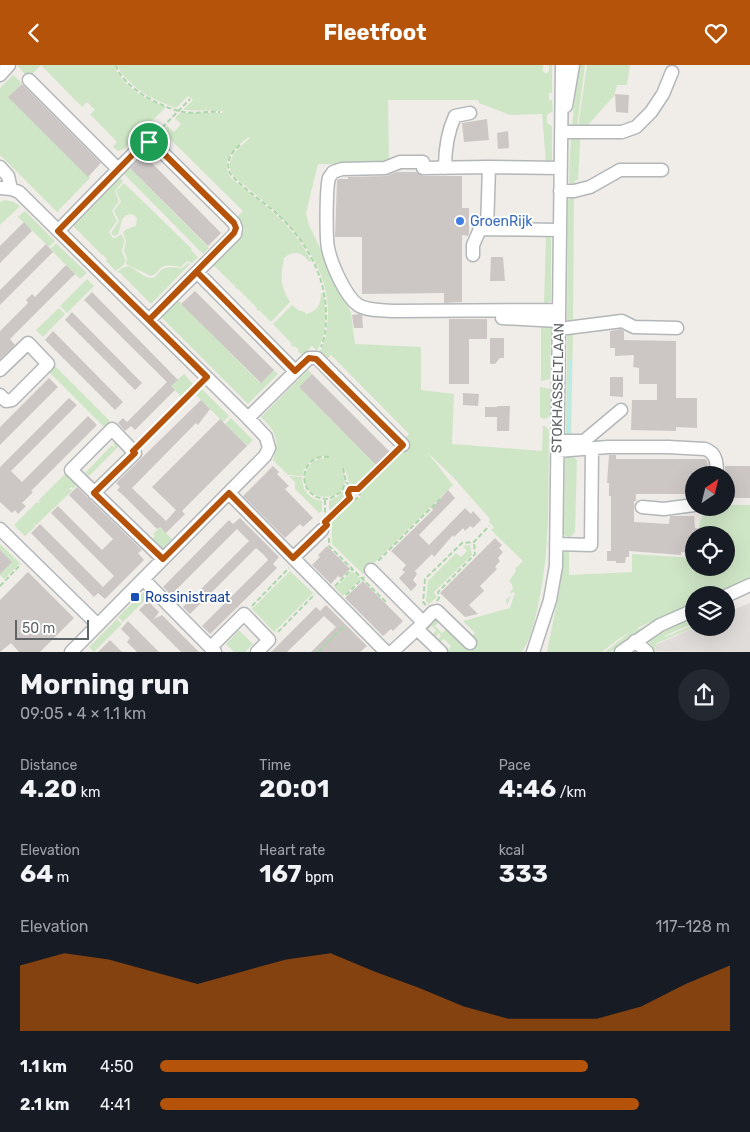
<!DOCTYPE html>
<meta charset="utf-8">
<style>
body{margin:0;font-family:Rubik,sans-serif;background:#242831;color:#f1f3f6;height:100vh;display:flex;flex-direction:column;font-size:19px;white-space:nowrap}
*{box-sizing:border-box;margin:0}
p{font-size:16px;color:#9ea1a6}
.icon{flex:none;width:28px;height:28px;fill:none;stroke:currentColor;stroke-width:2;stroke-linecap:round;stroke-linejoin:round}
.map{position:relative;height:587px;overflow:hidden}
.sheet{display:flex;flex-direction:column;background:#171b24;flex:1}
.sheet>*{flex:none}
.needle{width:32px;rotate:35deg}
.tools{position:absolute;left:685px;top:401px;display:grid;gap:10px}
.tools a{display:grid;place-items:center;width:50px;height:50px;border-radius:50%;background:#171b24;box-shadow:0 5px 20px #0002;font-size:25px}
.scale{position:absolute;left:15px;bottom:12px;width:74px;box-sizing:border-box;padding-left:5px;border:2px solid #5f6567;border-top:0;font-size:14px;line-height:18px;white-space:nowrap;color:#5f6567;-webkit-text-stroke:4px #fff;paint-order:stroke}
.pin{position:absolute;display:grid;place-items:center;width:42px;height:42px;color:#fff;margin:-21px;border:2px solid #fff;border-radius:50%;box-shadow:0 1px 5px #0007}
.round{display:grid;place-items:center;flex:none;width:52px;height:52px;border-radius:26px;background:#242831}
.headline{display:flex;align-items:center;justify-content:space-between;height:85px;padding:0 20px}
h1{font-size:28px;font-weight:700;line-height:38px}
.figures{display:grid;grid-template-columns:repeat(3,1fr);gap:8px;height:85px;padding:5px 20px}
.figures div{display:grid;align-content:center}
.figures b{font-size:25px;font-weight:700}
.figures small{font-size:14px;font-weight:400}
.figures p{font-size:14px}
.chart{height:140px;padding:10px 20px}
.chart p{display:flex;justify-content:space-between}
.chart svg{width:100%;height:90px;margin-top:5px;fill:#b45309;opacity:.7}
ul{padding:0 20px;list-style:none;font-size:16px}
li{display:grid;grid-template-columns:80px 60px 1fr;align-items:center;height:38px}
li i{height:12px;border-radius:6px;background:#b45309}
header{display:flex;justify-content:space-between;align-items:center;height:65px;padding:0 20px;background:#b45309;color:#fff;font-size:22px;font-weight:700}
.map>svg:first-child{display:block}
</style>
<header><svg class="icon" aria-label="back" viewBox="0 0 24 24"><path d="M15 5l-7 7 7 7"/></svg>Fleetfoot<svg class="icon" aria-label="heart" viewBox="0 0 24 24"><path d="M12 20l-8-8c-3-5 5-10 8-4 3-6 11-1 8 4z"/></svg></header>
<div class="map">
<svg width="750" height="587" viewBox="0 0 750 587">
<rect width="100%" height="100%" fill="#f0ece8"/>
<path fill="#dfdcda" d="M 750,538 L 750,587 L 654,586 L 657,579 L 694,563 L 726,562 L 726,548 Z"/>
<path fill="#cfe6c6" d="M 17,0 L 115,0 C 119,20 148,36 166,42 L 124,84 L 118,86 L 113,82 L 117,77 L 90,49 L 95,45 L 87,37 L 82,42 L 41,0 L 28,13 Z
M 118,0 L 543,0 L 543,6 L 546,9 L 549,6 L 549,0 L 552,0 L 552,28 L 549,28 L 549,35 L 552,35 L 553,46 L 547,50 L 547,58 L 552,61 L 552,95 L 548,98 L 546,98 L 542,49 L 510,50 L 479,38 L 478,35 L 388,35 L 389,95 L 381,99 L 318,99 L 306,148 L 309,160 L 351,248 L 355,279 L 421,282 L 421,325 L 454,329 L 452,379 L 542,386 L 543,362 L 541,361 L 545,361 L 549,365 C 548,422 551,483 538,540 C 535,556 531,573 522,587 L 446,587 L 451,581 L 444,574 L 439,578 L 437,575 L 441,571 L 439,568 L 434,573 L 432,570 L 436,566 L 432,561 L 426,566 L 423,564 L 435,552 L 440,556 L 435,561 L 442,568 L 447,563 L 470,573 L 475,568 L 463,556 L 510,543 L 515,528 L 512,527 L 507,541 L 506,535 L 511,530 L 510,527 L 513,524 L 512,519 L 509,516 L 516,506 L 515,504 L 523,496 L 491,465 L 494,462 L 489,457 L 490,454 L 454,413 L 427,387 L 453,420 L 363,509 L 332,479 L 332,461 L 328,457 L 350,435 C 358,437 363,433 360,425 L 407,378 L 405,374 L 409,369 L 331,290 L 326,295 L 319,288 C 327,275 327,262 328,248 C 328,187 277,146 234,112 C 222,95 238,84 250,73 L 249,72 C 235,82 218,96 232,114 C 261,137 295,161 311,196 L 309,197 C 303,187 293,185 284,193 C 281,211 279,219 290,237 L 271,257 L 260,246 L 256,245 L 257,243 L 238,224 L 235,223 L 236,222 L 211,198 L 245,164 L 235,154 L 243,146 L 162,66 L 167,61 L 174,67 L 181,59 L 175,53 L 180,48 L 222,48 L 223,46 L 183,45 L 193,35 L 188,31 L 176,43 C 156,35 144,31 129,16 C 124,11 119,7 118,0 Z
M 580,0 L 585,0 L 577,62 L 578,62 L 587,0 L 630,0 L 627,20 L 617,20 L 614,31 L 586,62 L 581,62 L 578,115 L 575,115 L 575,120 L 569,117 C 570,78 573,38 580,0 Z
M 13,10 L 22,18 L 9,32 L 90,113 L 57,147 L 0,90 L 0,23 Z
M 128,101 L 209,183 L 203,189 L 122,107 Z
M 119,112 L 123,116 L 115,126 L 119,136 L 112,146 L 117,156 L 109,167 L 113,173 L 116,173 L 121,169 C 126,175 124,178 122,185 C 122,189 126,193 125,197 C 124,200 119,203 116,206 L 106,196 L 107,194 L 103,190 L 101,191 L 102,190 L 71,159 Z
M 124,118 L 192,184 L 191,185 L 198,192 L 192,198 L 187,196 L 181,202 C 175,201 165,199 161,203 C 156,207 157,209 151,211 L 126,199 L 127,194 L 124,186 L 126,176 L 123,167 L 127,164 L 136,161 L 137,153 L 132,149 L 126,150 L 122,155 L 118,170 L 114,171 L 111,168 L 119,156 L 114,146 L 121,136 L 116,126 Z
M 574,130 L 573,258 L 569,259 L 567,257 L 568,135 Z
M 5,135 L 14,137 L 20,141 L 0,160 L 0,137 Z
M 25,146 L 55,176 L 49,182 L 18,152 Z
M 546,169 L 551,174 L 551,236 L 544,240 Z
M 56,178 L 87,208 L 80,214 L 50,184 Z
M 188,198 L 190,199 L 151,239 L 120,208 L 117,207 L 122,203 L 129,201 C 135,204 144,212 150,213 C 157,214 157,207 163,204 C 168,201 176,203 182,203 Z
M 87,214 L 94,221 L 67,248 L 60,241 Z
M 321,228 L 324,228 C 326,247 327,269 317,286 L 312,281 L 303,290 L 297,286 L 299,285 L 295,281 L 293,282 L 291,280 L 292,279 L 273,259 L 292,240 L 298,245 L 305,247 L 306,249 C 317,247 321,239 321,228 Z
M 178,235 L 260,318 L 274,305 L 278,309 L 248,339 L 161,252 Z
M 59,243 L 65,249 L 43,272 L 36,265 Z
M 541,258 L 551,263 L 550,314 L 541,316 Z
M 571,267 L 573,268 L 571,370 L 566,370 L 567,271 Z
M 53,299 L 111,357 L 105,363 L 47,305 Z
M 308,305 L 312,309 L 299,322 L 378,402 L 357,422 C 346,420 349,410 344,403 L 343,404 C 357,444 289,438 308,403 C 312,395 320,393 328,393 L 329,391 C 316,390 305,397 302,411 L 288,410 L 273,395 C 280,374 276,367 261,352 Z
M 184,309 L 194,320 L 182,332 L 171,321 Z
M 540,322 L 550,324 L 550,351 L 545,354 L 540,352 Z
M 202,324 L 229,351 L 223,357 L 196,330 Z
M 231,353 L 253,375 L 247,381 L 225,359 Z
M 121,371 L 125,375 L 89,411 L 85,408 L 112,380 L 113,382 L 115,380 L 113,379 Z
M 571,390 L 577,395 L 575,467 L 570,473 L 564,470 L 565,391 Z
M 71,403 L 81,415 L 73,424 L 71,422 L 69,424 L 73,425 L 36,460 L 34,459 L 32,461 L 34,460 L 36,461 L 25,471 L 14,460 L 37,437 L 39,438 L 41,436 L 38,436 Z
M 289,411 L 302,412 C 302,425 309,434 322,436 L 322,446 L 319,448 L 295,424 L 295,417 Z
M 346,420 L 349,423 L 347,427 L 347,432 L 329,451 L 329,436 L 340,430 Z
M 726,440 L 750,440 L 750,516 L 719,530 L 694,530 L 694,541 L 687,538 L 686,541 L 637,563 L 639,564 L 686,541 L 685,545 L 648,562 L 610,587 L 605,587 L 630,567 L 617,575 L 602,587 L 547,587 L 560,522 L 564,488 L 569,484 L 569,510 L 632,507 L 632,489 L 694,493 L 694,502 L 726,502 L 726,470 L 698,470 C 701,448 703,443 726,442 Z
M 160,462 L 172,474 L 162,484 L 152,474 L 155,471 L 153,469 Z
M 0,479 L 20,498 L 4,514 L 0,510 L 3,488 L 0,485 Z
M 470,480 L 472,490 L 434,527 L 437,532 L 429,539 L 426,536 L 428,516 L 456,488 L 461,492 L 467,486 L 463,481 Z
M 290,506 L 313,528 L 274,567 L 252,544 Z
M 352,506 L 361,514 L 343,531 L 335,523 Z
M 147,524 L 151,529 L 123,557 L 118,552 Z
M 694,549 L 694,558 L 664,571 L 665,572 L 694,560 L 694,562 L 657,578 L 654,586 L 649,577 L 650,572 Z
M 117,554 L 122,559 L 94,587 L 89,582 Z
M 239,565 L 253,579 L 245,587 L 234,587 L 226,579 Z"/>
<path fill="#aeeefa" d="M 569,295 L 571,295 L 570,371 L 568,371 Z"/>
<path fill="#ccc7c4" d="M 22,19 L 101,98 L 88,112 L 8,32 Z
M 615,29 L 629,30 L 628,48 L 616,47 Z
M 487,54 L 489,75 L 464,77 L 462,58 Z
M 508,66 L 509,83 L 498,84 L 497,68 Z
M 144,90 L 221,168 L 208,181 L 130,103 Z
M 397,107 L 416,107 L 423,111 L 462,111 L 462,143 L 469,143 L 469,168 L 468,171 L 462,170 L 462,237 L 444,238 L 444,228 L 362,229 L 362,172 L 335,172 L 337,116 L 338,114 L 348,114 L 348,112 L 386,111 Z
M 24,157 L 32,166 L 0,198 L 0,181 Z
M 46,179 L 53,187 L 0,240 L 0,225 Z
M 491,192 L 503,192 L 505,216 L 490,216 Z
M 66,200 L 75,209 L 10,274 L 15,280 L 0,294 L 0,266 L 28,238 L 26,235 L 32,229 L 35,232 Z
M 195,226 L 274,305 L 261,318 L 181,239 Z
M 92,227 L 178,315 L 171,321 L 175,325 L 135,365 L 131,361 L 125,366 L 118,358 L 123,353 L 127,357 L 167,317 L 84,235 Z
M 72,247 L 142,318 L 135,325 L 65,255 Z
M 359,249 L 362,250 L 363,263 L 354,263 L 352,250 Z
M 449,254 L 487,254 L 487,274 L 469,274 L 469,319 L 449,319 Z
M 621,264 L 624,266 L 624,275 L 676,276 L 676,333 L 697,333 L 697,363 L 676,362 L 676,366 L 631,365 L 632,335 L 657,335 L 657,319 L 639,319 L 639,303 L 633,302 L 634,290 L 615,291 L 615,283 L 610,283 L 610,266 Z
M 53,266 L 123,337 L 115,345 L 45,275 Z
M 490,273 L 504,273 L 504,293 L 500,293 L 495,299 L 490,299 Z
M 312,309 L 391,388 L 378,402 L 299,322 Z
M 610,312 L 623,312 L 623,332 L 610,331 Z
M 49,313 L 58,322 L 0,380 L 0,362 Z
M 463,328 L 479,329 L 478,341 L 463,340 Z
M 69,333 L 77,340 L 11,406 L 22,417 L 88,351 L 97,360 L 31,426 L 33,427 L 22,438 L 26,441 L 18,449 L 15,445 L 12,448 L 0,437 L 0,402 Z
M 201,335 L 210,344 L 198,360 L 196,358 L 191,363 L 132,423 L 166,456 L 176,445 L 152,422 L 220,354 L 247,381 L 182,446 L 185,449 L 166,468 L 160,462 L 157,464 L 124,431 L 117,425 L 120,422 L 116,418 Z
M 497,341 L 510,341 L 509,366 L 497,366 L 497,352 L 485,352 L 485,342 L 497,342 Z
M 609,390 L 616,390 L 616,394 L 706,394 L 708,399 L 709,410 L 694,410 L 694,424 L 685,424 L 685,429 L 636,429 L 636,436 L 634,436 L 634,457 L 669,459 L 670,451 L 694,451 L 695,463 L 711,465 L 710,470 L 693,470 L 692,488 L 681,487 L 681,490 L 629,486 L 629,492 L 626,492 L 625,498 L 616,498 L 616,496 L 607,496 L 607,486 L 611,486 L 611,431 L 609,431 L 609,418 L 607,418 Z
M 273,401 L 279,407 L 277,409 L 289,421 L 285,424 L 313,453 L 303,462 L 300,459 L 285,473 L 243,431 Z
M 725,401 L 750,401 L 750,433 L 726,433 Z
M 77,422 L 142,485 L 138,488 L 144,495 L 105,534 L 98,528 L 94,532 L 31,468 L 40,459 L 103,522 L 114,511 L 51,448 L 58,441 L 102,485 L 113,474 L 69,430 Z
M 448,425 L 455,433 L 419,470 L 429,480 L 465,443 L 471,449 L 473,446 L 481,455 L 473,463 L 470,461 L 465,466 L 463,463 L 454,472 L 453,470 L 434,492 L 432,489 L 415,506 L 417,509 L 413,515 L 417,520 L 411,526 L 399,513 L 405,507 L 402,505 L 406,500 L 391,486 L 433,445 L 432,443 Z
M 240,453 L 279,492 L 273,499 L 277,503 L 210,569 L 202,561 L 268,495 L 263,489 L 256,483 L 190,549 L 183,542 L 249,476 L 237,464 L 171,530 L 163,522 L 229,455 L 233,459 Z
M 495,473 L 502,480 L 499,483 L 503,487 L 498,493 L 500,496 L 495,502 L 497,504 L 480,521 L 484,526 L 469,540 L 478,549 L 465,552 L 440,528 Z
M 327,481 L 350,504 L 341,513 L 338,511 L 331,519 L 312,500 L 320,492 L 318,490 Z
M 0,485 L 12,497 L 0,509 Z
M 28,507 L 74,553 L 40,587 L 19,587 L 11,578 L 0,587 L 0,535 Z
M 363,516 L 403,556 L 393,566 L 391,564 L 383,571 L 345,533 Z
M 148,536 L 159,547 L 154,554 L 162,550 L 199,587 L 181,587 L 139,545 Z
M 326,540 L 367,581 L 360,587 L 311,587 L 336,562 L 324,551 L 287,587 L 271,587 L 316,542 L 320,546 Z
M 128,556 L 159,587 L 137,587 L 127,577 L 130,573 L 121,564 Z
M 110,575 L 122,587 L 98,587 Z"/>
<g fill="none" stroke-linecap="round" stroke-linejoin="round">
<g stroke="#b3b7b9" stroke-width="15">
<path id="minor" d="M 0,10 L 9,0
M 29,15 L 118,104
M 566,41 L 573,0
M 562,67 L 622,67 L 636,62 L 651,47 L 663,29 L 672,7
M 0,102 L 8,111 L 11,124
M 489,102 L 423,103 L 423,97 L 400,97 L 385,103 L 342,104 L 333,107 C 332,109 330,111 329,113 C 326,123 326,173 328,183 C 331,198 345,231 358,240 C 368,246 382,245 392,246 L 559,245
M 445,103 C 445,84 447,68 455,51 L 470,48
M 0,123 L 11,124 L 19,127 L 248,353 L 266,372 L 269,383 L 265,391 L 71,587
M 560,126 L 574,126 L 590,122 L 620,105 L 662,105
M 487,164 L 489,102 L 561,103
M 58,166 L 143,79 L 149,77 L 153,78 L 234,158 L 236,163 L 235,169 L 149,255
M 473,190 L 473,180 L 480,164 L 560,165
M 197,207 L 295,306
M 502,253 L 559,256
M 559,264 L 622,256 L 634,262 L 677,263
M 0,305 L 28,278 L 48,299 L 12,335 L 6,336 L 0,330
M 248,353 L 309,293 L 317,293 L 403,380
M 557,376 L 584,376 L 621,345
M 557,386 L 608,382 L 668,382 L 705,384 C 717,388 717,399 717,410
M 94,428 L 135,388 L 112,364 L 71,405 L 163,494
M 229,428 L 386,587
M 642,442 L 664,444 L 694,440
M 0,464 L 98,560
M 556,479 L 591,480 L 592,384
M 293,493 L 322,465
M 371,505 L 423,557
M 143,514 L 215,587
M 726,531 L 750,520
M 417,564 L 441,587
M 635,576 L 647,587
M 211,582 L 244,549 L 269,575 L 257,587
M 392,587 L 417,564 L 433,547 L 437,546 L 470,578
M 533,587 L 550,535 L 556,501 L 562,0
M 621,587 L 660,560 L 694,545"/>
</g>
<path stroke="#abd7aa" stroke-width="2" stroke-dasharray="5 2.5" stroke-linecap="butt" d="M 116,0 C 121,22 164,44 184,47 C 195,49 208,46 220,47
M 157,68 L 190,34
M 240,80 C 231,88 225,96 230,108 C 237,119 265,138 276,148 C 306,175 327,212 326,252 C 326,263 325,272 321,282
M 142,377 L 199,321
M 329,392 C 297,388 295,435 329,434 L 341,427 L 346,417
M 343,403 L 346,417 L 352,423
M 358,424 L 356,423 L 350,424 L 348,429 L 350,433 L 353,435 L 358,433 L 360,429 L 358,424 L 396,387
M 325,455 L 325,435
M 326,456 L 350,433
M 329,473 L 329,481 L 386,537
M 379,496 L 379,495 L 442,432
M 0,521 L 21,499
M 335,521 L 352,504
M 346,530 L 364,512
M 437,536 L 439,533 L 438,527 L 475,489 L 474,477
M 426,540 L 423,537 L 425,514 L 462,478 L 474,477 L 489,461
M 252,541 L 289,503
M 278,567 L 315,529
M 318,587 L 345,560"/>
<use href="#minor" stroke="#fff" stroke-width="12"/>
</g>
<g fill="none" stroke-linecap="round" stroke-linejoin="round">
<g stroke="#fff" stroke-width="10">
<path id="route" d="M 149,77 L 153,78 L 234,158 L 236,163 L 234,168 L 149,255 L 207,312 L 133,386 L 135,388 L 94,428 L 163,494 L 229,428 L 293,493 L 327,460 L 325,457 L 350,433 L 348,428 L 350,424 L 358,424 L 403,380 L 316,294 L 309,293 L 295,306 L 197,207 L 149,255 L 58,166 L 143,79 L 149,77"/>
</g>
<use href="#route" stroke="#b45309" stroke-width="6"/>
</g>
<circle fill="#3f7fe0" stroke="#fff" stroke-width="2" cx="460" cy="156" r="5"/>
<rect fill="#1a4fb4" stroke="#fff" stroke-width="2" x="130" y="527" width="10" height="10" rx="2.5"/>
<g text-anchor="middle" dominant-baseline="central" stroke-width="4" stroke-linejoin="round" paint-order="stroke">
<g font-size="14" fill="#366cbe" stroke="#fff" text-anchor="start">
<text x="470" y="156">GroenRijk</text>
</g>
<g font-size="14" fill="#5f6567" stroke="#fff">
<text transform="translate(558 323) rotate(-89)">STOKHASSELTLAAN</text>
</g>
<g font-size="14" fill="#164399" stroke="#fff" text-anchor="start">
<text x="145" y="532">Rossinistraat</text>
</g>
</g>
</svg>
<div class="tools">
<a><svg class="needle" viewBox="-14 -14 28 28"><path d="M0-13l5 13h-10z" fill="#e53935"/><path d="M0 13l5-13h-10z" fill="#9ea1a6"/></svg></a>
<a><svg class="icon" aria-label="locate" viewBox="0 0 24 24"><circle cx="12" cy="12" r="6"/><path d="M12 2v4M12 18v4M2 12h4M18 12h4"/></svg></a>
<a><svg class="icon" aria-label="layers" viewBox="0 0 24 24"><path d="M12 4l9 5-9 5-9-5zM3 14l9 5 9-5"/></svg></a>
</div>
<div class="scale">50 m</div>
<div class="pin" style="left:149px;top:77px;background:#1e9e55"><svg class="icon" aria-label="arrive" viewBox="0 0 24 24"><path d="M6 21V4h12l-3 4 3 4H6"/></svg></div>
</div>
<section class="sheet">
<div class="headline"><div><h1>Morning run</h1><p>09:05 · 4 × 1.1 km</p></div><a class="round"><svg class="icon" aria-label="share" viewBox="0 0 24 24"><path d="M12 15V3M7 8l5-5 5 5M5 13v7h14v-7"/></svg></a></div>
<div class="figures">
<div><p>Distance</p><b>4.20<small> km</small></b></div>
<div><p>Time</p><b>20:01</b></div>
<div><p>Pace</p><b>4:46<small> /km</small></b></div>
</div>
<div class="figures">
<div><p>Elevation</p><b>64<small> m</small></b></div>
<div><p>Heart rate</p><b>167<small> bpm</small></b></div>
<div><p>kcal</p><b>333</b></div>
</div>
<div class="chart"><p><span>Elevation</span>117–128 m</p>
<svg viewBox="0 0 160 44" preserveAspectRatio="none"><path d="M0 44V12L10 6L20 9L30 15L40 21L50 15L60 9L70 6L80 15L90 23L100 32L110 38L120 38L130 38L140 32L150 21L160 12V44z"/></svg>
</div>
<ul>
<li><b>1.1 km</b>4:50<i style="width:75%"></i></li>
<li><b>2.1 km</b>4:41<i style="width:84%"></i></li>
</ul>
</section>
